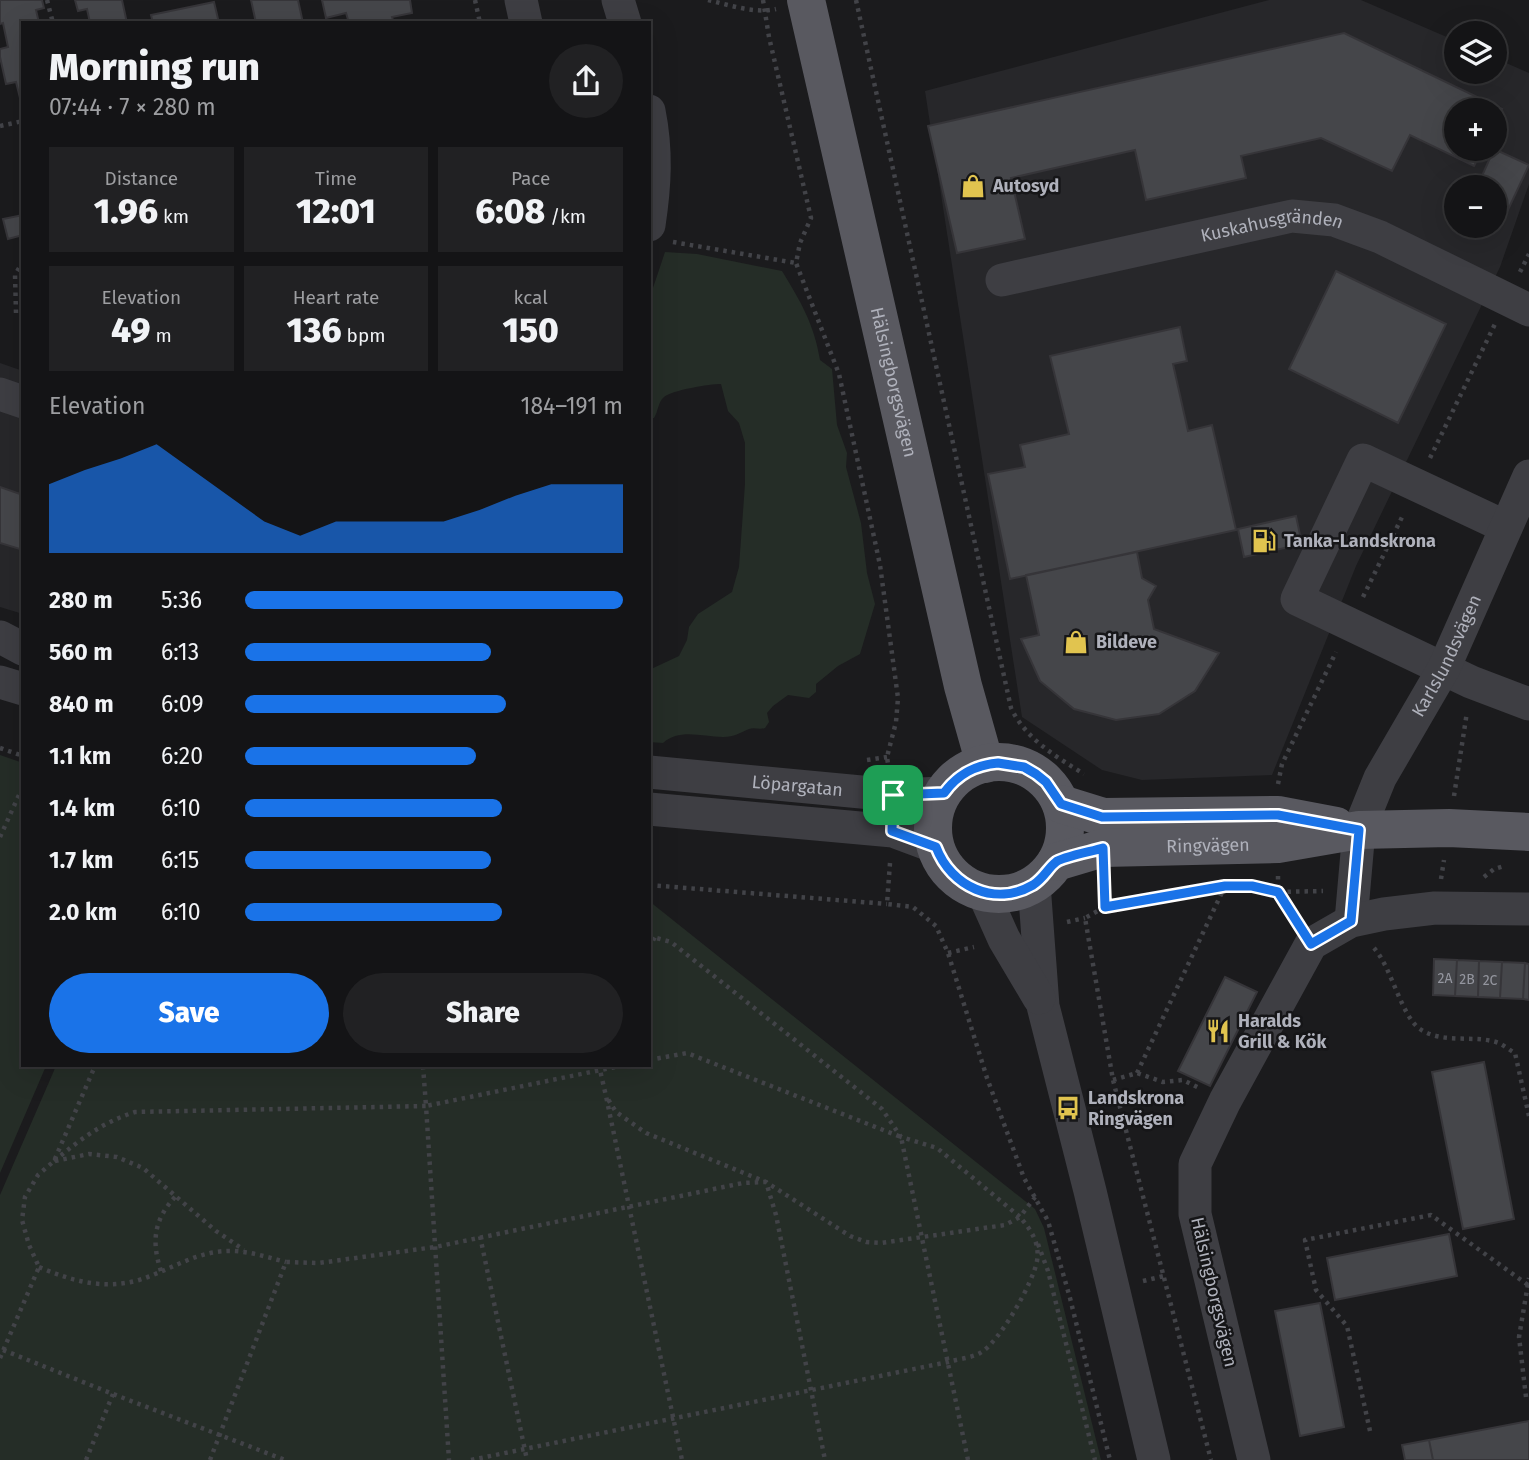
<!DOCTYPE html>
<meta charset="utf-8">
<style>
body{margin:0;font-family:"Fira Sans",sans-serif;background:#212123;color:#f1f3f6;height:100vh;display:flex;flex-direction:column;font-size:26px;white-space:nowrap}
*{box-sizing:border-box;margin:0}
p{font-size:23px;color:#9d9ea1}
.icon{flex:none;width:38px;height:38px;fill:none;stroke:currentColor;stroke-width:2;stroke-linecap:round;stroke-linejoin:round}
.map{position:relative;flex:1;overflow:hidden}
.drawer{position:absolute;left:21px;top:21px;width:630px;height:1046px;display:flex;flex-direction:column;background:#141416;border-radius:0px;box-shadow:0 7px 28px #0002,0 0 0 2px #333335}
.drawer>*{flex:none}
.tools{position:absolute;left:1444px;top:21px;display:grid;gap:14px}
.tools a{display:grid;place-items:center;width:63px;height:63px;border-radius:50%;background:#141416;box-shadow:0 7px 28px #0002,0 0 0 2px #333335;font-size:35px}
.pin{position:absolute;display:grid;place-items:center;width:60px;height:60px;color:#fff;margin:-30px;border-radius:14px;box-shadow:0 4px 10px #0006}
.round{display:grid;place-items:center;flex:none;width:74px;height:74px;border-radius:37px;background:#212123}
.headline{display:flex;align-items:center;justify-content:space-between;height:119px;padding:0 28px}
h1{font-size:38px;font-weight:800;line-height:52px}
.stats{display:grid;grid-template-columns:repeat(3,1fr);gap:10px;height:119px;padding:7px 28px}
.stats div{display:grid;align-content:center;border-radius:0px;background:#212123;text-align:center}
.stats b{font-size:35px;font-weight:800}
.stats small{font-size:19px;font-weight:400}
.stats p{font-size:19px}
.chart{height:196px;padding:14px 28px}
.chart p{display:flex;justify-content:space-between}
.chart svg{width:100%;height:126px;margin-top:7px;fill:#1a73e8;opacity:.7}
.button{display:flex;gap:14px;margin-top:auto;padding:14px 28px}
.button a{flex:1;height:80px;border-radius:42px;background:#1a73e8;color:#fff;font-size:28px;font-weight:800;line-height:80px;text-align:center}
.button a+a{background:#212123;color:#f1f3f6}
ul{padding:0 28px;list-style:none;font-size:23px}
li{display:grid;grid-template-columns:112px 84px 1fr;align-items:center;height:52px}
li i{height:18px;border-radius:9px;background:#1a73e8}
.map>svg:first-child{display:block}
</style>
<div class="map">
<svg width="1529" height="1460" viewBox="0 0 1529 1460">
<rect width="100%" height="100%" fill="#1b1b1d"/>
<path fill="#27272a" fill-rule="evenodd" d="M 1269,0 L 1361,0 L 1456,41 L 1456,72 L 1494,72 L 1495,58 L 1529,73 L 1529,184 L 1500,267 L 1356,566 L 1272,775 L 1142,780 L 1102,770 L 1022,717 L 925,91 ZM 1456,110 L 1494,110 L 1494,149 L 1456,149 ZM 1456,187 L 1494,187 L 1494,226 L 1456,226 Z
M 0,363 L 23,371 L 23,614 L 0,607 Z"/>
<path fill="#252d27" d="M 665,252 L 697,254 L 782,271 C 801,302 814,324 820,360 L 832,369 L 837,425 L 847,453 L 846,467 L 861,523 L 867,573 L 875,604 L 860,654 L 838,666 L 816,684 L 816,692 L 809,698 L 788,695 L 773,706 L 767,713 L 769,722 L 765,728 C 759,730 754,727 749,729 C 739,733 735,737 723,737 C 702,737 680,728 663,743 L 649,742 L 649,670 L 679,656 L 687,640 L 689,627 L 698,614 L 732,592 L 739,567 L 745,484 L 745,443 L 739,423 L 728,411 L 721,384 C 710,384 672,390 664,397 C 658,402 658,412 654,418 L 649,418 L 649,300 Z
M 0,755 L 23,763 L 23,1066 L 46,1066 L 0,1173 Z
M 649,901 L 1035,1209 L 1044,1228 L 1101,1460 L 0,1460 L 0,1195 L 56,1066 L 649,1066 Z"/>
<path fill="#45464a" stroke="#363539" stroke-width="2" d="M 0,0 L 42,0 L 44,8 L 36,10 L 39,23 L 23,23 L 23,102 L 21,102 L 16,82 L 6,84 L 0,57 L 0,49 L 8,47 L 3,23 L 0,24 Z
M 75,0 L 122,0 L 127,23 L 90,23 L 87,9 L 78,11 Z
M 251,0 L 298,0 L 303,23 L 256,23 Z
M 322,0 L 410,0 L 412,13 L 392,17 L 394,23 L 349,23 L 346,13 L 326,18 Z
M 214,2 L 219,23 L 153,23 L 151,15 Z
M 1344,33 L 1502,109 L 1494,124 L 1494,110 L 1456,110 L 1456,149 L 1483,149 L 1474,166 L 1410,135 L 1392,171 L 1321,138 L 1241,156 L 1246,178 L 1146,200 L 1135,150 L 1011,178 L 1025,239 L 957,253 L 928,126 Z
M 1494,149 L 1529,165 L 1507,212 L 1494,206 L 1494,187 L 1477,187 Z
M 23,215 L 23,235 L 8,239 L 3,219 Z
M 1336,271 L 1446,324 L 1398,423 L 1289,369 Z
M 1180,327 L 1187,361 L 1173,364 L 1188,431 L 1212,425 L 1236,530 L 1010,579 L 988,474 L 1025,467 L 1020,445 L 1069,434 L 1050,356 Z
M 0,487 L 23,495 L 23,550 L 0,543 Z
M 1296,516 L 1302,544 L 1244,557 L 1238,529 Z
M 1137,552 L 1142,578 L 1156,586 L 1148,600 L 1154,629 L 1219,653 L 1195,691 L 1159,714 L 1116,720 L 1074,709 L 1040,681 L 1021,639 L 1039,635 L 1026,575 Z
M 1434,959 L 1457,960 L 1455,996 L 1433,995 Z
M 1457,960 L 1479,961 L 1478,997 L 1455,996 Z
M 1479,961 L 1502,962 L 1500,998 L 1478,997 Z
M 1502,962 L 1525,963 L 1523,999 L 1500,998 Z
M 1525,963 L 1529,964 L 1529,1000 L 1523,999 Z
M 1225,977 L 1257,992 L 1210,1086 L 1178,1071 Z
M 1484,1062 L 1514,1219 L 1463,1229 L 1432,1072 Z
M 1449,1234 L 1457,1276 L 1335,1300 L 1327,1258 Z
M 1320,1303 L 1344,1427 L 1300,1436 L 1275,1311 Z
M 1529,1421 L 1529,1460 L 1433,1460 L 1429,1440 Z
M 1429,1440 L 1433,1460 L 1405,1460 L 1402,1445 Z"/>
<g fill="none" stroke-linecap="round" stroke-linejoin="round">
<path stroke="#424348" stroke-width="4.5" stroke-dasharray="3.5 5" stroke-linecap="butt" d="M 47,0 L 53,23
M 475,0 L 480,23
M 708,0 C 730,5 754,14 776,9
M 763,0 L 769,37 L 811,218 L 800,243 L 796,263 L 839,374 L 880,565 L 898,698 L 896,722 L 887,757 L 888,764
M 856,0 L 1011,708 C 1026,739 1055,756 1084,774
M 0,126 L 23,121
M 673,242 L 796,263
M 1520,272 L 1529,254
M 16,313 L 15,275 L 23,261
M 1430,458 L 1495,324
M 1363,597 L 1404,513
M 0,748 L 23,756
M 867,760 L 887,757
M 1278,784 L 1282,764 L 1336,652
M 1454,796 L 1467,712
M 0,837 L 23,786
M 890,863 L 887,904 L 913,907 L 936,926 L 948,953 L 987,1078 L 1024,1178 L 1048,1221 L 1070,1298 L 1110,1460
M 1278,876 L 1278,892 L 1323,891
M 1484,877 L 1494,869 L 1504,866
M 1441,879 L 1444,860
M 1104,882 L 1105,907 L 1085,918 L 1113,1080 L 1211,1460
M 649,885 L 887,904
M 1105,907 L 1225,886 L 1252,886 L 1278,892 L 1296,920
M 1067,922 L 1085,918
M 649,936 L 671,942 L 882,1109 L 901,1137 L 937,1148 L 1020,1217 L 1035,1197
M 649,948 L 655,937
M 1374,948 C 1392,968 1401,1016 1420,1029 C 1442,1044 1473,1035 1496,1042 C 1503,1044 1509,1050 1515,1053 L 1529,1116
M 948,953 L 974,947
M 649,1060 L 687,1053 L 901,1137 L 968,1460
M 423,1066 L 426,1106 L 620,1066
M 596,1066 L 600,1070 L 606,1096 L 682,1460
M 1137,1073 L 1225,886
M 1113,1080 L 1137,1073 L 1163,1082 L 1183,1080 L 1199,1088
M 54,1161 C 81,1139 101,1123 135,1112 L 426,1106 L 449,1460
M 55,1161 L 89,1154 L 117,1157 L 143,1168 L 216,1231 L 244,1250
M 480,1236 L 527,1460
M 1038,1244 L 1048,1271 L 1095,1460
M 39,1267 C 72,1281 103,1290 139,1280 C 165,1272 189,1256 216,1252 C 241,1248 262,1256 286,1262
M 161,1271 C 151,1241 154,1219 176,1196
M 1143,1281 L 1164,1276
M 3,1350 L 113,1394 L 285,1460
M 0,1358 L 39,1267 L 29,1245 L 22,1220 L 25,1197 L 38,1175 L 54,1161 L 95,1066
M 1526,1397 L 1519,1337 L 1529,1278
M 1370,1431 L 1347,1326 L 1316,1290 L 1305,1240 L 1431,1215 L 1528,1285
M 86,1460 L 113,1394
M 210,1460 L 286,1262 L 319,1263 L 435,1247 L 743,1183 L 766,1182 L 776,1215 L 825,1460
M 471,1460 L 948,1362 C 958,1359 971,1358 980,1353 C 999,1343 1033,1283 1037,1261 C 1040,1243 1031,1230 1020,1217 L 1005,1225 L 881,1243 L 866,1242 L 850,1236 L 766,1182 L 646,1133 L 616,1112 L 606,1096"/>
<g stroke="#3e3e43" stroke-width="33">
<path d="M 521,0 L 526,23"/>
<path d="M 618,0 L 625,23"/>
<path d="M 649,111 C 657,151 655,185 649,225"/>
<path id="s1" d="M 1002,280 L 1292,216 L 1334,220 L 1380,237 L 1529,310"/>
<path d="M 0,394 L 23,402"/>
<path d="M 1506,527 L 1363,460 L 1297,599 L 1471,682 L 1529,704"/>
<path d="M 0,637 L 23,649"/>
<path d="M 0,682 L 23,689"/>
<path id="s2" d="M 649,772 L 893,795 L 944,793"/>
<path d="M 649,809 L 893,831 L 936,847"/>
<path d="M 1034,884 L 1043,1006 L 1090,1191 L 1154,1460"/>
<path d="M 983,892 L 1004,939 L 1039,998"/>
<path id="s3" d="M 1351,921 L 1359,830 L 1380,778 L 1444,668 L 1529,476"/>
<path d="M 1254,1460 L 1195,1214 L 1195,1164 L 1225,1101 L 1311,944 L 1351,921 L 1384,914 L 1435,908 L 1529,909"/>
</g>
<g stroke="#595960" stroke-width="38">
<path id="s4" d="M 806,0 L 963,686 L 985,764"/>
<circle cx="999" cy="828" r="66"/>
<path d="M 1061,804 L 1103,817 L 1278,815 L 1336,826"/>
<path id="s5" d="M 1056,862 L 1103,848 L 1278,844 L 1359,830 L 1449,828 L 1529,832"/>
</g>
</g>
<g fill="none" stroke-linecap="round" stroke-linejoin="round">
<g stroke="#fff" stroke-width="14">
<path id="route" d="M 998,763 L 1024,767 L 1036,774 L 1046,782 L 1061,804 L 1102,817 L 1278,815 L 1359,830 L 1351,921 L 1311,944 L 1278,892 L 1252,886 L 1225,886 L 1105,907 L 1103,848 C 1094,851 1062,857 1056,862 C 1048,868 1044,878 1033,885 C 995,907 951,887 936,847 L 892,831 L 893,795 L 944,793 C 958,774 975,765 998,763 Z"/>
</g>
<use href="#route" stroke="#1a73e8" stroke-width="9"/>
</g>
<defs>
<g id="shop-bare" transform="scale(1.89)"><path d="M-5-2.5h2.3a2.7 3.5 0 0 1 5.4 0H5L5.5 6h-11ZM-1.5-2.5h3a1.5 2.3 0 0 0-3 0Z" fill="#e1c44f" stroke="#161618" stroke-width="2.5" paint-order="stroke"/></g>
<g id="fuel-bare" transform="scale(1.89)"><path d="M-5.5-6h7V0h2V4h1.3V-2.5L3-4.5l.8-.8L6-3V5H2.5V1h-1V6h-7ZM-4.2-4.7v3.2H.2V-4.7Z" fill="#e1c44f" stroke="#161618" stroke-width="2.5" paint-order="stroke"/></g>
<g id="restaurant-bare" transform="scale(1.89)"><path d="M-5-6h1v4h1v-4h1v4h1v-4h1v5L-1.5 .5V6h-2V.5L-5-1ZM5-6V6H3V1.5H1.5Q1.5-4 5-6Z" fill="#e1c44f" stroke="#161618" stroke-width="2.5" paint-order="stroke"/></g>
<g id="bus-bare" transform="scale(1.89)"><path d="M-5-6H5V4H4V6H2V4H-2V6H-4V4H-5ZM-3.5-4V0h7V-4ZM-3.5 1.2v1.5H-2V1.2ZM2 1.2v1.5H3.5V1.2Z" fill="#e1c44f" stroke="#161618" stroke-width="2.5" paint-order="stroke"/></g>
</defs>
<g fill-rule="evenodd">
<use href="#shop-bare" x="973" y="186"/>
<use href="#fuel-bare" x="1264" y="541"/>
<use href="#shop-bare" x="1076" y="642"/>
<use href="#restaurant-bare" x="1218" y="1031"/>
<use href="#bus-bare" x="1068" y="1108"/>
</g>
<g text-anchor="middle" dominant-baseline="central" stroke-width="5" stroke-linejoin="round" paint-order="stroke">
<g font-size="14" fill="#94969f">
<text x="1445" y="978">2A</text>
<text x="1467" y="979">2B</text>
<text x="1490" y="980">2C</text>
</g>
<g font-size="18" font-weight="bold" fill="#afb1bb" stroke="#161618" text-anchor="start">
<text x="993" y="186">Autosyd</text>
<text x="1284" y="541">Tanka-Landskrona</text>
<text x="1096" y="642">Bildeve</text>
<text x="1238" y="1021">Haralds<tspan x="1238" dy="21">Grill &amp; Kök</tspan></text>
<text x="1088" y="1098">Landskrona<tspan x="1088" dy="21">Ringvägen</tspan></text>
</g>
<g font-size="18" fill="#afb1bb" stroke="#161618">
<text stroke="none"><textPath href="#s1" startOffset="276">Kuskahusgränden</textPath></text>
<text stroke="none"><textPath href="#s4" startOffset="392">Hälsingborgsvägen</textPath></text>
<text stroke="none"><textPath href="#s3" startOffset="287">Karlslundsvägen</textPath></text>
<text stroke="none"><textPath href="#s2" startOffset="149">Löpargatan</textPath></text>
<text stroke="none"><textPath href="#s5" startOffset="154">Ringvägen</textPath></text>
<text transform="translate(1214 1292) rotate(77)">Hälsingborgsvägen</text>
</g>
</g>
</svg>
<div class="tools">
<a><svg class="icon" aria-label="layers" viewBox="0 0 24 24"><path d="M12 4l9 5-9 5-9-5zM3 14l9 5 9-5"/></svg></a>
<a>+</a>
<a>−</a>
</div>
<div class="pin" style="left:893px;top:795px;background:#1e9e55"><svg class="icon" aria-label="arrive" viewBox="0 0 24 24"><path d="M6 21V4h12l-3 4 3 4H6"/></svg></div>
<section class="drawer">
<div class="headline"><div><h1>Morning run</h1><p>07:44 · 7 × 280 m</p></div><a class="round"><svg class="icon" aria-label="share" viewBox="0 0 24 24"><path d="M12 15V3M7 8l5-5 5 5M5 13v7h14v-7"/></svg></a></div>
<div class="stats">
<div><p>Distance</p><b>1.96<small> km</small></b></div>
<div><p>Time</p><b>12:01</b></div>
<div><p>Pace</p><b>6:08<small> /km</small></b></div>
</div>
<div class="stats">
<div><p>Elevation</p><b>49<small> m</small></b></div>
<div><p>Heart rate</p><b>136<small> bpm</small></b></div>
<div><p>kcal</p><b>150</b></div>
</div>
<div class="chart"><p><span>Elevation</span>184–191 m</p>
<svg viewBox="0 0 160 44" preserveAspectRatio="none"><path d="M0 44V20L10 15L20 11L30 6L40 15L50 24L60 33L70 38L80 33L90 33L100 33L110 33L120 29L130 24L140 20L150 20L160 20V44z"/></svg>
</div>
<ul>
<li><b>280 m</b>5:36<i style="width:100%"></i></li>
<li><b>560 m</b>6:13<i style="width:65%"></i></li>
<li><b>840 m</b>6:09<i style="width:69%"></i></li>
<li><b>1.1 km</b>6:20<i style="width:61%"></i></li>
<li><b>1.4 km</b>6:10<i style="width:68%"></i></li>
<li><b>1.7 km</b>6:15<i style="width:65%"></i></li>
<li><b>2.0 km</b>6:10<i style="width:68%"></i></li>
</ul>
<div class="button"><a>Save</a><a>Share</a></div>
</section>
</div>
